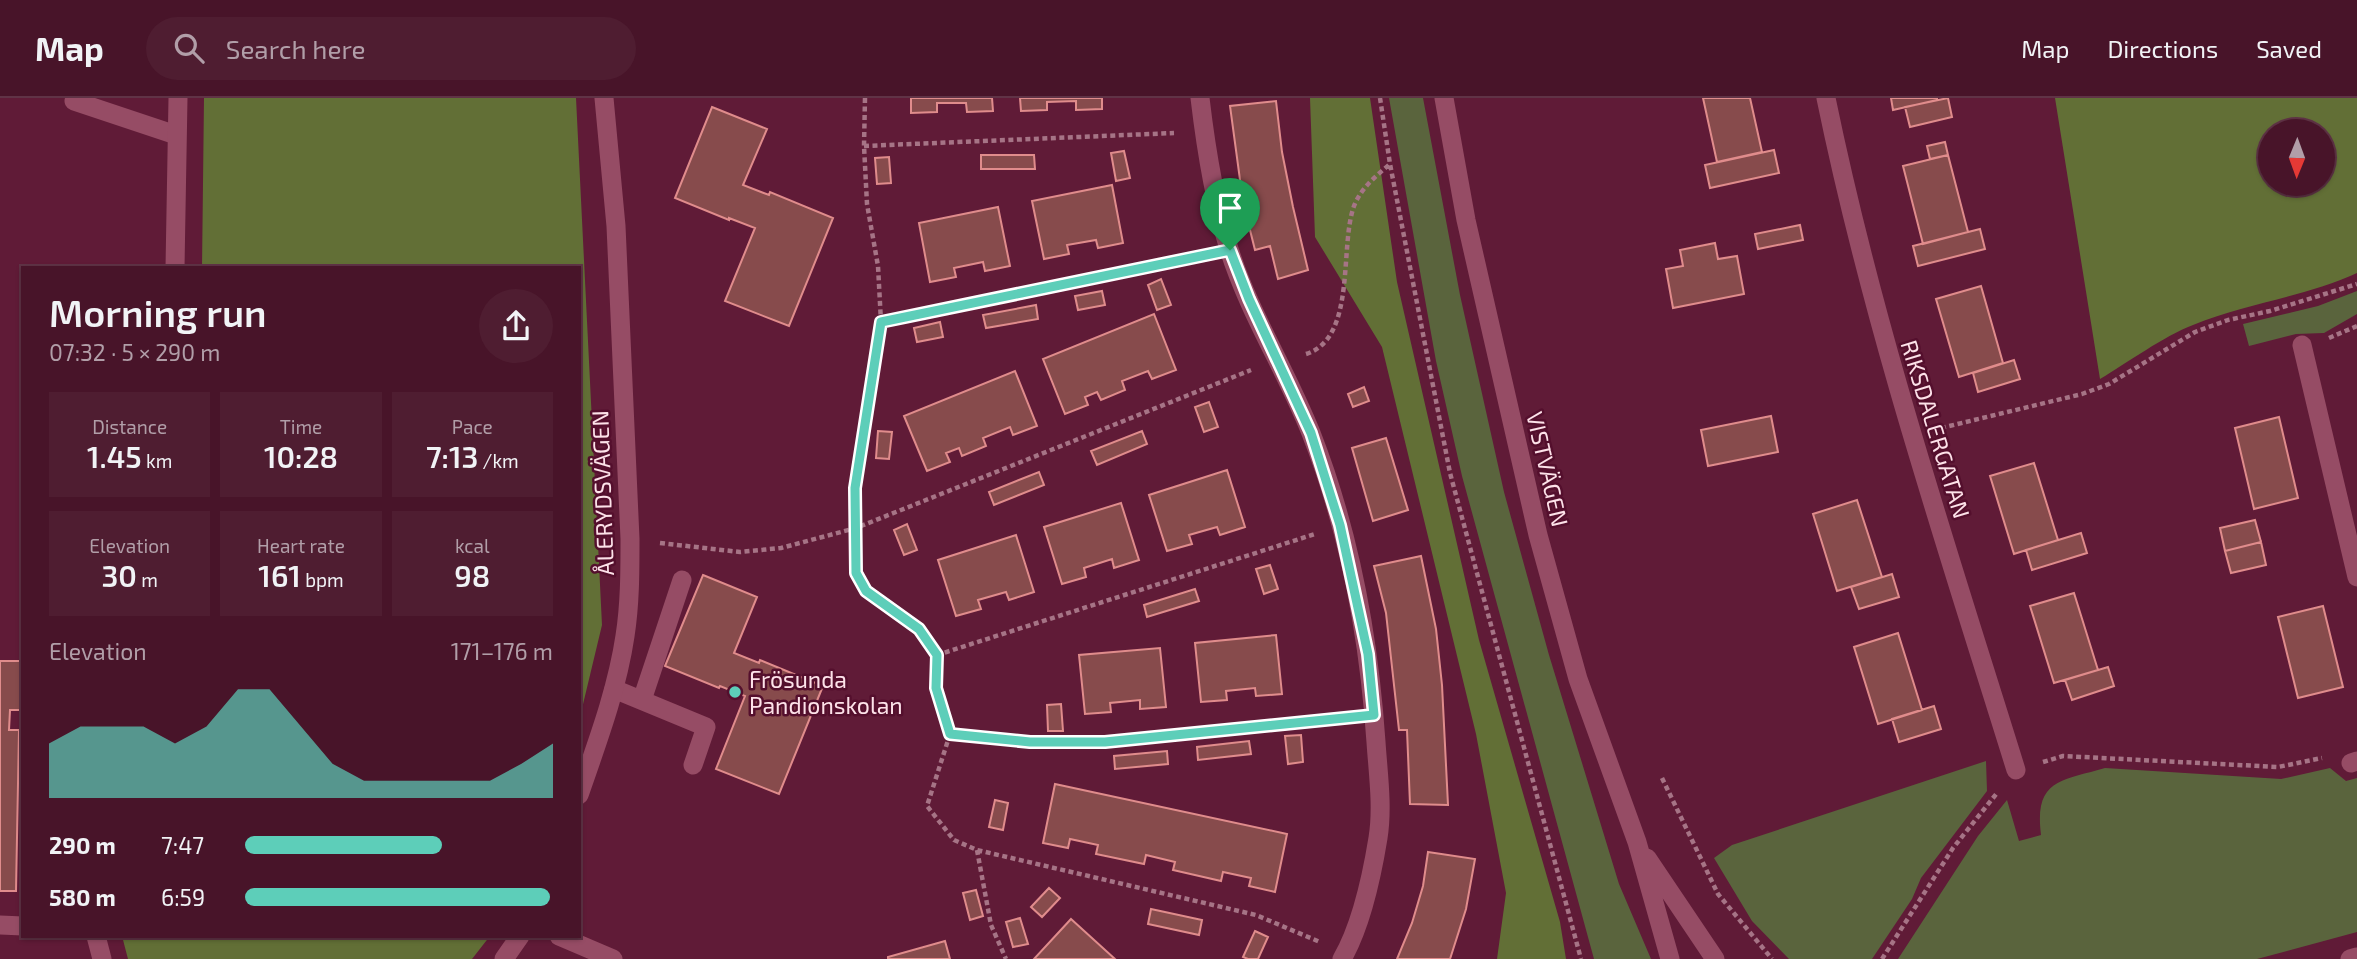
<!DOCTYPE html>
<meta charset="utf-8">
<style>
body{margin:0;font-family:"Exo 2",sans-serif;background:#4f1d31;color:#f1f3f6;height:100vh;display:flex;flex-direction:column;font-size:26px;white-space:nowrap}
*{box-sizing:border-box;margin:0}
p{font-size:23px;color:#b19ea8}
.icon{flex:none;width:38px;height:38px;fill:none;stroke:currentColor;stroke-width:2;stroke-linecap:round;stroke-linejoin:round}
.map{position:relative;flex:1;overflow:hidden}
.details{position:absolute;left:21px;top:168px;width:560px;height:672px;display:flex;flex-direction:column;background:#481429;border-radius:0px;box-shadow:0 2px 5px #0004,0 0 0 2px #603346}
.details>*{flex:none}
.needle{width:46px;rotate:181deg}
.controls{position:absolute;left:2258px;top:21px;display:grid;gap:14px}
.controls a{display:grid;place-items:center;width:77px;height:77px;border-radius:50%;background:#481429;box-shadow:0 2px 5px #0004,0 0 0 2px #603346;font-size:35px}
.pin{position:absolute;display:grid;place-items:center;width:60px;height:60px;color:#fff;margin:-72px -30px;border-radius:50% 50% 50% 0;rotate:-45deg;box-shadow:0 0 7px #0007}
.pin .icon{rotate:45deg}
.round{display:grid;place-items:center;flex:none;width:74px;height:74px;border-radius:37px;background:#4f1d31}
.headline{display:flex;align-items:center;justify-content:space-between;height:119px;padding:0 28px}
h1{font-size:38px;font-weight:600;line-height:52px}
.stats{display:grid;grid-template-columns:repeat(3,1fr);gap:10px;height:119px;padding:7px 28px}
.stats div{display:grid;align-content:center;border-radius:0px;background:#4f1d31;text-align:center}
.stats b{font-size:30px;font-weight:600}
.stats small{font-size:19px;font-weight:400}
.stats p{font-size:19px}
.chart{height:196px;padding:14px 28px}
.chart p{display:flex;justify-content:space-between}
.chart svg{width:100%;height:126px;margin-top:7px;fill:#5dceb9;opacity:.7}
ul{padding:0 28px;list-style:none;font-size:23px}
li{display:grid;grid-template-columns:112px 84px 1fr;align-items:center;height:52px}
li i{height:18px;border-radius:9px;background:#5dceb9}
header{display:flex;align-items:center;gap:42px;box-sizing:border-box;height:98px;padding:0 35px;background:#481429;border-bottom:2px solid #603346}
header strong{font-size:33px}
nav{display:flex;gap:38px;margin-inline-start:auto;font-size:24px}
.search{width:490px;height:63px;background:#4f1d31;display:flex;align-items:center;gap:18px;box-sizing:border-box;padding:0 24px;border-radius:38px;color:#b19ea8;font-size:26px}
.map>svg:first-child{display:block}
</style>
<header>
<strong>Map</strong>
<div class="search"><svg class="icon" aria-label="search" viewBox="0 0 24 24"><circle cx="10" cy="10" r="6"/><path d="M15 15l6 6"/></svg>Search here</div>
<nav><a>Map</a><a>Directions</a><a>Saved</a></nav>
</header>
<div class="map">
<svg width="2357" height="861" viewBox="0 0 2357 861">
<rect width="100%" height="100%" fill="#601b37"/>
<path fill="#5a643d" d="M 1389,0 L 1423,0 L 1460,197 L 1504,394 L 1549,557 L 1619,786 L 1651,861 L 1594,861 L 1462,378 L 1436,263 Z
M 2357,193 L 2357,216 L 2324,235 L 2296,236 L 2249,248 L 2243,226 L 2318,208 Z
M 1986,663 L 1987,693 L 1921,780 L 1912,801 L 1872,861 L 1789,861 L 1752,823 L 1714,760 L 1732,747 Z
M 2105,670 L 2281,681 L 2330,670 L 2346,683 L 2357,680 L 2357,834 L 2257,861 L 1898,861 L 1978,738 L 2007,702 L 2019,743 L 2041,737 C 2034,681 2061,683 2105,670 Z"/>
<path fill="#626f36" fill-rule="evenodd" d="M 204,0 L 576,0 L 602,527 L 579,623 L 579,170 L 202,170 Z
M 1310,0 L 1370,0 L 1397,184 L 1479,542 L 1560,824 L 1566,861 L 1497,861 L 1506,795 L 1476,636 L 1382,249 L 1315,139 Z
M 2055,0 L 2357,0 L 2357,175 C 2305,199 2246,205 2193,227 C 2164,238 2127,265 2100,281 ZM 2322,33 L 2322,86 L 2270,86 L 2270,33 Z
M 122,838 L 490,838 L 472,861 L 128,861 Z"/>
<path fill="#874b4c" stroke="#e08c8c" stroke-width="2" d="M 911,0 L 992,0 L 993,13 L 967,14 L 966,5 L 937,5 L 937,14 L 911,15 Z
M 1020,0 L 1102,0 L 1102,11 L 1076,12 L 1076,3 L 1047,4 L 1047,12 L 1021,13 Z
M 1703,0 L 1750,0 L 1762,54 L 1717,64 Z
M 1891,0 L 1937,0 L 1937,2 L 1893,12 Z
M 1948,0 L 1952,19 L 1910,29 L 1905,9 Z
M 1276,3 L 1282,54 L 1293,109 L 1308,172 L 1278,181 L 1270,148 L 1255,152 L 1243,104 L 1230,8 Z
M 712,9 L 767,31 L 743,87 L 769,97 L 770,94 L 833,120 L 789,228 L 725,203 L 755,130 L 729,120 L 729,122 L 675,100 Z
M 1945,44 L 1948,57 L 1930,61 L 1927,48 Z
M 1774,52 L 1779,75 L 1710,90 L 1705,67 Z
M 1124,53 L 1130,80 L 1116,83 L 1111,55 Z
M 981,57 L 1034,57 L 1035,71 L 981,71 Z
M 1948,57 L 1968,134 L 1923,146 L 1903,68 Z
M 889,59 L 891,85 L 877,86 L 875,60 Z
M 1112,87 L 1123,145 L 1098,150 L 1096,142 L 1067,147 L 1069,156 L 1044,161 L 1032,103 Z
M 998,109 L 1010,168 L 985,173 L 983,164 L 954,170 L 956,179 L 930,184 L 919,125 Z
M 1800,127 L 1803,142 L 1758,151 L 1755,136 Z
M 1980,131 L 1985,151 L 1918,168 L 1913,148 Z
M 1715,145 L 1718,161 L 1737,158 L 1744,196 L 1673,210 L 1666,171 L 1683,168 L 1680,152 Z
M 1161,181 L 1171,207 L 1157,212 L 1148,187 Z
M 1981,188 L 2003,265 L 1959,279 L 1936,201 Z
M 1102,193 L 1105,207 L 1078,212 L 1075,198 Z
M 1036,207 L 1038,221 L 986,230 L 983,217 Z
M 1154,216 L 1176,272 L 1152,281 L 1148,273 L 1122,283 L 1125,292 L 1101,302 L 1097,294 L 1085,299 L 1088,307 L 1065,316 L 1043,261 Z
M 940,224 L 943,239 L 917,244 L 914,230 Z
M 2014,262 L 2020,281 L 1978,294 L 1973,275 Z
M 1015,273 L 1037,328 L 1013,337 L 1010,329 L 983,340 L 986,348 L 962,358 L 959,350 L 946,355 L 950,364 L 927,373 L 904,318 Z
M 1364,289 L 1369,303 L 1353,309 L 1348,296 Z
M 1209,304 L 1218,329 L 1204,334 L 1195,309 Z
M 1771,318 L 1778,354 L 1708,368 L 1701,332 Z
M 2279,319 L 2298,400 L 2254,411 L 2235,330 Z
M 878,333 L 892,334 L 889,361 L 876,360 Z
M 1142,333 L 1147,346 L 1097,367 L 1091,353 Z
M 1386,340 L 1408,412 L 1373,423 L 1352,350 Z
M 2034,365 L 2058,442 L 2014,456 L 1990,378 Z
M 1227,372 L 1245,429 L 1220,437 L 1217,429 L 1189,437 L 1192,446 L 1167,453 L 1149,397 Z
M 1039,374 L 1044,387 L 994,407 L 989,394 Z
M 1857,402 L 1882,479 L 1837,493 L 1813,416 Z
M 1121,405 L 1139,462 L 1114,470 L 1112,461 L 1084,470 L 1086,479 L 1062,486 L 1044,429 Z
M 2255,422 L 2261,444 L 2225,453 L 2220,430 Z
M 907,426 L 917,452 L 904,457 L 894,432 Z
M 2081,435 L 2087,455 L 2032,472 L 2026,452 Z
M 1016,437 L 1034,494 L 1009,502 L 1006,494 L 978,502 L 981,511 L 956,518 L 938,462 Z
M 2261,444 L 2266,467 L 2231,475 L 2225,453 Z
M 1421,458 L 1436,531 L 1442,587 L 1448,707 L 1410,706 L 1407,632 L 1399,632 L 1386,515 L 1374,468 Z
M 1270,467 L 1278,491 L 1264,496 L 1256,471 Z
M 1892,476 L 1899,499 L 1859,511 L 1851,489 Z
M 703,477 L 757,499 L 734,555 L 759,565 L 760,562 L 823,588 L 779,696 L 716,671 L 745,598 L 720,588 L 719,590 L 665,568 Z
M 1195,491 L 1199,503 L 1147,519 L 1144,507 Z
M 2074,495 L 2098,572 L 2054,585 L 2030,508 Z
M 2323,508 L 2343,589 L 2298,600 L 2278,519 Z
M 1898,535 L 1922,612 L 1878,626 L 1854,549 Z
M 1276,537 L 1282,596 L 1256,598 L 1255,590 L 1226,593 L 1227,602 L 1201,604 L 1195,545 Z
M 1160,550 L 1166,609 L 1140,611 L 1140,602 L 1110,605 L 1111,614 L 1085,616 L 1079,557 Z
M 0,563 L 23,563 L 23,612 L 10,612 L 9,632 L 19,632 L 16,793 L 0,793 Z
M 2108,569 L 2114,588 L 2072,602 L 2065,582 Z
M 1061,606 L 1063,633 L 1048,633 L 1047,607 Z
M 1934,608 L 1941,631 L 1899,644 L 1892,621 Z
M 1301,637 L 1303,664 L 1288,666 L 1285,638 Z
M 1249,643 L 1251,656 L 1198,662 L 1197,649 Z
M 1167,653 L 1168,666 L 1115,671 L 1114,658 Z
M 1055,686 L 1287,736 L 1275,794 L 1249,788 L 1251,780 L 1223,774 L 1221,783 L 1173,772 L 1175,764 L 1146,757 L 1144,766 L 1096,756 L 1098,747 L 1070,741 L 1068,750 L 1043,745 Z
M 995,702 L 1008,705 L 1003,732 L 989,729 Z
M 1428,754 L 1475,761 L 1466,811 L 1450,861 L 1397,861 L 1412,825 L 1423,788 Z
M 1049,790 L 1060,800 L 1042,819 L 1031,809 Z
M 976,792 L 983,818 L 970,822 L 963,795 Z
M 1151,811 L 1202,822 L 1199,837 L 1148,826 Z
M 1020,820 L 1028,846 L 1013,849 L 1006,824 Z
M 1071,821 L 1115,861 L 1034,861 Z
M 1255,833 L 1268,839 L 1258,861 L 1248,861 L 1243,859 Z
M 945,843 L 950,861 L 888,861 L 888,859 Z"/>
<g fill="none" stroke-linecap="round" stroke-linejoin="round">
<path stroke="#a67486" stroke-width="4.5" stroke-dasharray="5 3.5" stroke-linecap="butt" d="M 865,0 L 864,48 L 867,106 L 878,168 L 881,224 L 855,390 L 856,475 L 866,493 L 919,532 L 937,557 L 1315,436
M 1380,0 L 1390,66 L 1450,375 L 1581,861
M 864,48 L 1174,35
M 881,224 L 1202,158
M 2329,240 L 2357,228
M 1306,256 C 1357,240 1339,149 1354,108 C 1361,90 1376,78 1390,66
M 1941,330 L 2082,296 L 2109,286 L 2195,234 L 2228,222 L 2270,213 L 2357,186
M 660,445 L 740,454 L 781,450 L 856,430 L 1251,272
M 937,557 L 936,590 L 950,636 L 1030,644 L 1105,644 L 1346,620
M 950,636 L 927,708 L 954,742 L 977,752 L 1256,817 L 1320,844
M 2043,664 L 2063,658 L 2278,669 L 2322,660
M 1662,680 L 1718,796 L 1772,861
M 977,752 L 991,827 L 1006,861
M 1882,861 L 1953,750 L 1997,695"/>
<path stroke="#964c65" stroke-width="19" d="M 74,3 L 176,37
M 614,591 L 706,629 L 693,667
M 642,602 L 682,482
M 0,827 L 23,828
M 559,838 L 613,861"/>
<path stroke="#964c65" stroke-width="19" d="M 1200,0 C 1206,51 1214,102 1229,151 C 1249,215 1286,272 1311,335 C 1349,432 1369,540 1376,644 C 1378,675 1383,709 1378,740 C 1372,777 1361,828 1342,861
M 1826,0 C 1873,229 1947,450 2016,672
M 175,170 L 178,0
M 2302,247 L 2357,479
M 2351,665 L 2357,663
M 579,697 C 597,645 617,592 625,538 C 630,506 630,474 630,441 L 616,128 L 604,0
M 96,838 L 102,861
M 504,861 L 520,838"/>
<path stroke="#964c65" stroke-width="19" d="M 1444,0 L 1466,122 L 1538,437 L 1578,581 L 1637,744 L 1670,861
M 1647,760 L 1715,861
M 2350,861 L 2357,859"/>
</g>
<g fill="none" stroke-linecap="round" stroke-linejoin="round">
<g stroke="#fff" stroke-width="14">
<path id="route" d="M 1230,152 L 1249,201 L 1311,335 L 1340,427 L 1368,556 L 1374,617 L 1105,644 L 1030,644 L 950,636 L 936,590 L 937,557 L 919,531 L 866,493 L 856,475 L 855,390 L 881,224 Z"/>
</g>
<use href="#route" stroke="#5dceb9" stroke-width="9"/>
</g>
<circle fill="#5dceb9" stroke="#540f2d" stroke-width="2.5" cx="735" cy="594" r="7"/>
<g text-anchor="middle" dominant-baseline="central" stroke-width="5" stroke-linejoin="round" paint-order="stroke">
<g font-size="23" fill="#fde2e9" stroke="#540f2d">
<text transform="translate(1936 331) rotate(73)">RIKSDALERGATAN</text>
<text transform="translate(1548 371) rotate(77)">VISTVÄGEN</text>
<text transform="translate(602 395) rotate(-92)">ÅLERYDSVÄGEN</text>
</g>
<g font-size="23" fill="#fde2e9" stroke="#540f2d" text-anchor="start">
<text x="749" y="581">Frösunda<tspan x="749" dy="26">Pandionskolan</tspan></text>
</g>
</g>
</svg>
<div class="controls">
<a><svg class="needle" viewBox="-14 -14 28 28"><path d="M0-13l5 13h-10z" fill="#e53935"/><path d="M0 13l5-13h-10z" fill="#b19ea8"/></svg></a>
</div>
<div class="pin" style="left:1230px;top:152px;background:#1e9e55"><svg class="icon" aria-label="arrive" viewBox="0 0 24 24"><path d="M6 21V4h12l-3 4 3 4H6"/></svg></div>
<section class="details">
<div class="headline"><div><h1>Morning run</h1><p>07:32 · 5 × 290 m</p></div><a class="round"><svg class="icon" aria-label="share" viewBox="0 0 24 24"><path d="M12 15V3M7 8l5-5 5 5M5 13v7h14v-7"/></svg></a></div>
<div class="stats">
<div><p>Distance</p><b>1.45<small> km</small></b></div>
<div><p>Time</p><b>10:28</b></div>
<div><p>Pace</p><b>7:13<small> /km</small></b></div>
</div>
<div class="stats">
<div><p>Elevation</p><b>30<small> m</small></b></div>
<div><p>Heart rate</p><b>161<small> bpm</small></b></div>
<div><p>kcal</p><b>98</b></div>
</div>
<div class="chart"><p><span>Elevation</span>171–176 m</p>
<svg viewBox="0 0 160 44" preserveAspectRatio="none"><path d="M0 44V25L10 19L20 19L30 19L40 25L50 19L60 6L70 6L80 19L90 32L100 38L110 38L120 38L130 38L140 38L150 32L160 25V44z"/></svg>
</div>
<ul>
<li><b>290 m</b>7:47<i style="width:64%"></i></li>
<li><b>580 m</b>6:59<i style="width:99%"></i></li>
</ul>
</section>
</div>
